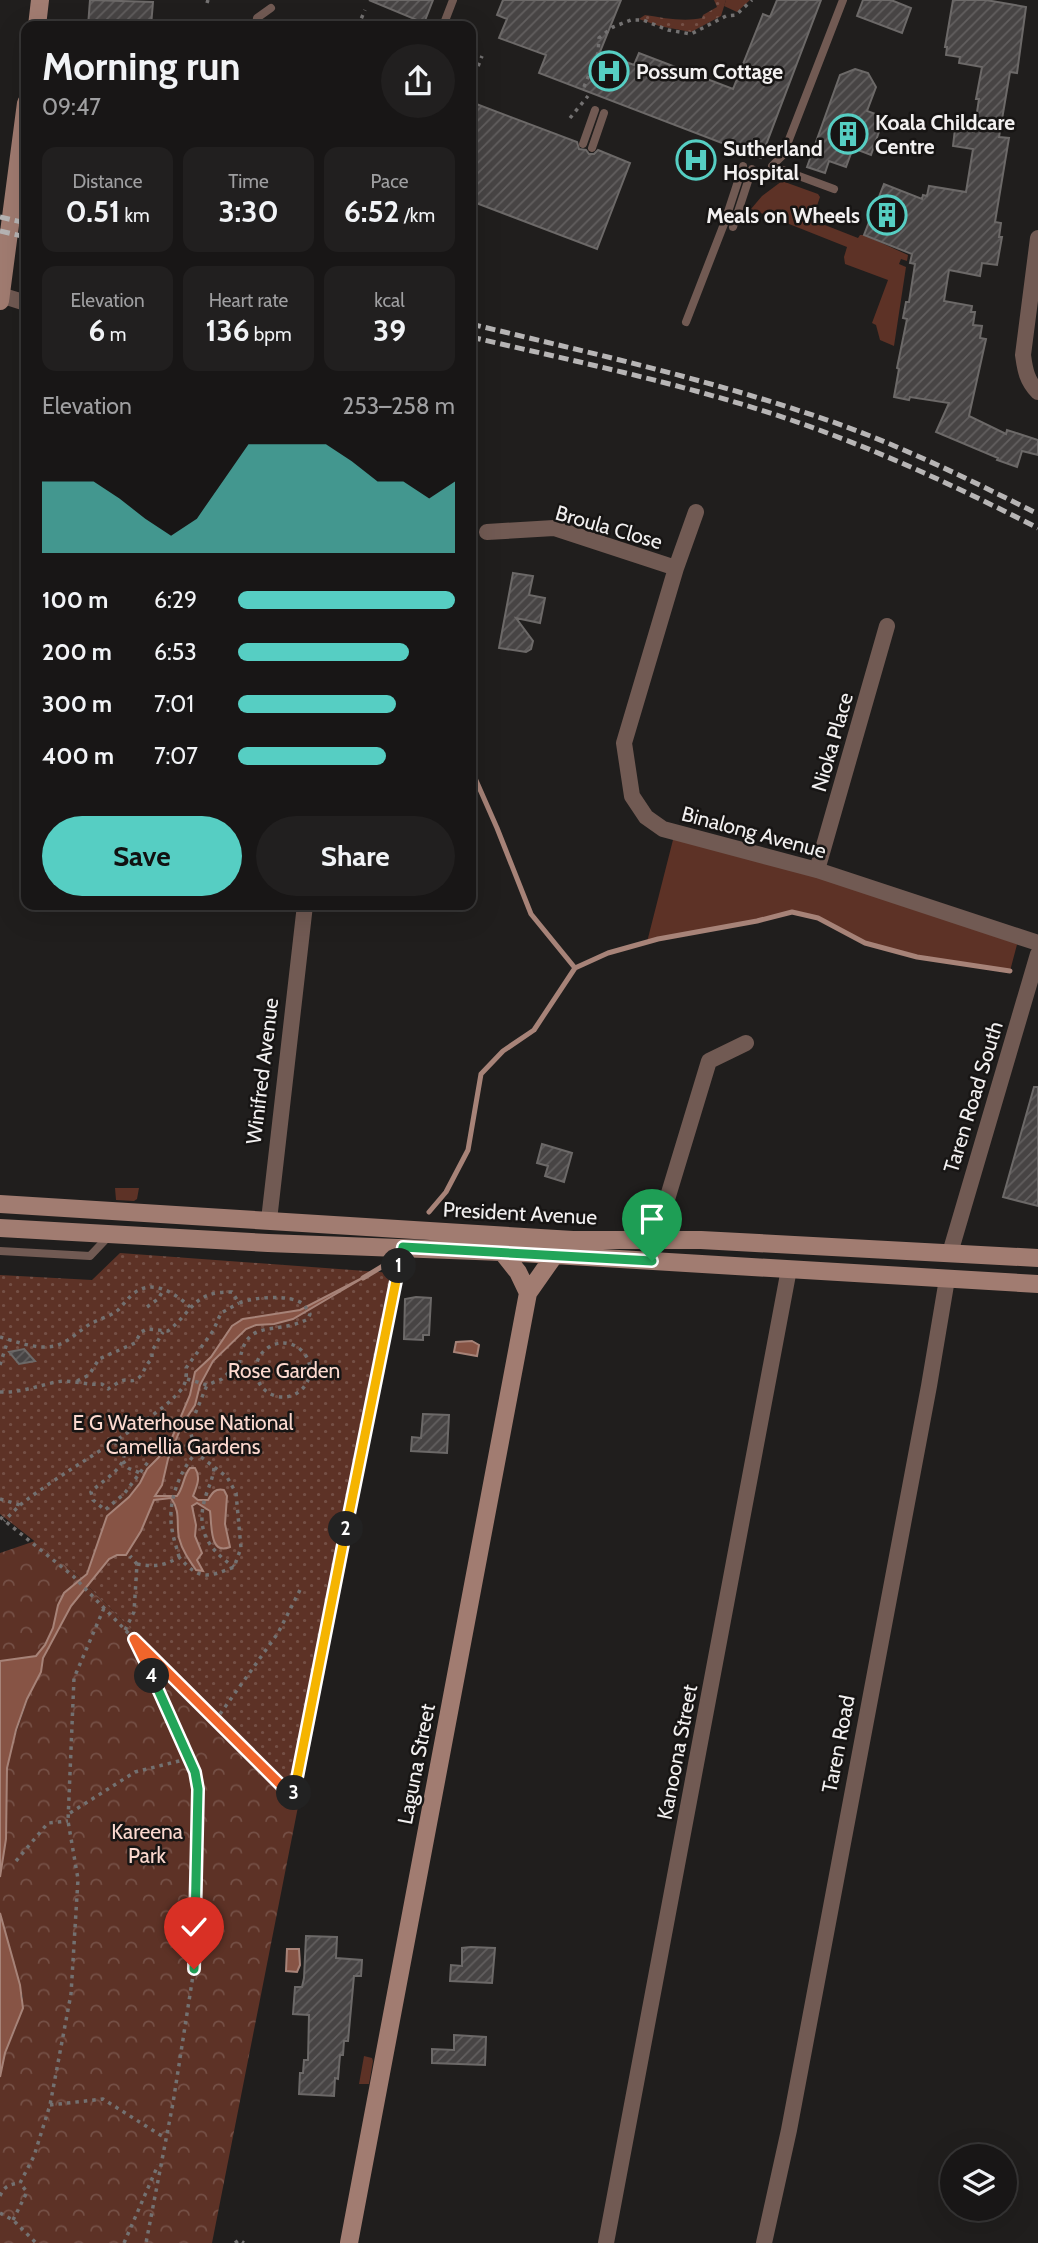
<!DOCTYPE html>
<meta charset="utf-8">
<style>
body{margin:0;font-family:Cabin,sans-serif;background:#211f1f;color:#f1f3f6;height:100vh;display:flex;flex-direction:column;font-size:26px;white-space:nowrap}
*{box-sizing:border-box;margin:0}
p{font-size:23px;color:#9f9fa1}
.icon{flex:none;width:38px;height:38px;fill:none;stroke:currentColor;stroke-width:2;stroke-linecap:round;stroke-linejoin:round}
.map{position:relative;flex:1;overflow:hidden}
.panel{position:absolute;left:21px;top:21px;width:455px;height:889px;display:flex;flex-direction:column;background:#181616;border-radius:14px;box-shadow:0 7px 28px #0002,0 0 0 2px #363535}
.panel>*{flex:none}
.fabs{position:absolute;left:940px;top:2144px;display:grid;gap:14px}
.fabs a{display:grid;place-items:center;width:77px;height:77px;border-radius:50%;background:#181616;box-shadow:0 7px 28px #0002,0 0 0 2px #363535;font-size:35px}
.pin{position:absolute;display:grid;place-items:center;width:60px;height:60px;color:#fff;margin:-72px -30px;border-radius:50% 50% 50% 0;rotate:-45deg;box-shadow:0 0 7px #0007}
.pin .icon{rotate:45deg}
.km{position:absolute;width:35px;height:35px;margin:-18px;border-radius:50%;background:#222;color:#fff;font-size:19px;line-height:35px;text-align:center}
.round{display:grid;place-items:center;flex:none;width:74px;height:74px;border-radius:37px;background:#211f1f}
.head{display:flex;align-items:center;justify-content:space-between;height:119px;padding:0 21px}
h1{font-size:38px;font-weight:700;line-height:52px}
.figures{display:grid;grid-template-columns:repeat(3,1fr);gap:10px;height:119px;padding:7px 21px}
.figures div{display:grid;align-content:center;border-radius:14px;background:#211f1f;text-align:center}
.figures b{font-size:30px;font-weight:700}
.figures small{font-size:19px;font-weight:400}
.figures p{font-size:19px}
.chart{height:196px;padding:14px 21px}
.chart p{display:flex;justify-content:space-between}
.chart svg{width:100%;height:126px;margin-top:7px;fill:#56cec3;opacity:.7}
.cta{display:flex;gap:14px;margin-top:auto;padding:14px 21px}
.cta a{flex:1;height:80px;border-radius:42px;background:#56cec3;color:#111;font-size:28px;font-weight:700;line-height:80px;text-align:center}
.cta a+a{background:#211f1f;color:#f1f3f6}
ul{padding:0 21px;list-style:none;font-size:23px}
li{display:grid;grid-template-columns:112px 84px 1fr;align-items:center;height:52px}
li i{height:18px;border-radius:9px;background:#56cec3}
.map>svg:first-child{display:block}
</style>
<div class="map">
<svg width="1038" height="2243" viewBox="0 0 1038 2243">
<defs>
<pattern id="forest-crowns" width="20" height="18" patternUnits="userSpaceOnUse" patternTransform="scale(1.75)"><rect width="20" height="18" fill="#5d3226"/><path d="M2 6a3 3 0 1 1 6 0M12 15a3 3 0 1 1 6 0" fill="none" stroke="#755046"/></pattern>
<pattern id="garden-dots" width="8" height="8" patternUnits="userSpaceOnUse" patternTransform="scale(1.75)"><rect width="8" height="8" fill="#5d3226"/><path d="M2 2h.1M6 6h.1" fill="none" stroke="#755046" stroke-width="1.8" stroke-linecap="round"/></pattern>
<pattern id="building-hatch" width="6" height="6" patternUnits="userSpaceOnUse" patternTransform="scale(1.75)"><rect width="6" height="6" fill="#474444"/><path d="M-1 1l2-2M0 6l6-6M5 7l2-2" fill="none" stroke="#625f5f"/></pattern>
</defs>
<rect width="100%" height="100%" fill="#201e1d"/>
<path fill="#5d3226" d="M 726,0 L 750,0 L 737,12 L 724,6 Z
M 782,181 L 818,194 L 820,197 L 812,220 L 858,238 L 860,235 L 864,235 L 908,255 L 907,261 L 901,259 L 899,264 L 906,267 L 894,346 L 880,340 L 876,325 L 872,323 L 888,280 L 845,264 L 844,257 L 847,247 L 751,209 L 762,196 Z
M 675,832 L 1019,937 L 1010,971 L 917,957 L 865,943 L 818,918 L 792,912 L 757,921 L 647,942 Z
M 115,1188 L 139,1188 L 137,1199 L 134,1201 L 116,1200 Z
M 364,2056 L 372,2058 L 373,2061 L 369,2084 L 359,2084 Z"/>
<path fill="url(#forest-crowns)" d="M 393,1273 L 403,1274 L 212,2243 L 0,2243 L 0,2077 L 5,2053 L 17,2026 L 23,1997 L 0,1913 L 0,1877 L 6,1839 L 7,1768 L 10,1751 L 31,1690 L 38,1656 L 0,1661 L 0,1553 L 35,1541 L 75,1573 L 291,1788 Z"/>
<path fill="url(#garden-dots)" d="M 714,0 L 726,0 L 721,16 L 691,32 L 659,26 L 639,19 L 645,15 C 664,18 684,22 702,18 L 703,15 L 717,7 Z
M 120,1253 L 393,1273 L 291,1788 L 75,1573 L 0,1514 L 0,1275 L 92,1280 Z"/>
<path fill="#875445" stroke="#a78378" stroke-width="2" d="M 368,1275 L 293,1319 L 274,1324 L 256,1325 L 246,1329 L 213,1361 L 200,1385 L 195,1405 L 182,1425 L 168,1459 L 162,1485 L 155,1496 L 177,1496 C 184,1487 183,1476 190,1468 L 195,1468 C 201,1477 197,1486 193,1496 L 198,1500 L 208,1500 C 212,1493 215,1488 224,1490 L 227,1496 L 225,1524 L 230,1547 C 209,1556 212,1524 210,1511 L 197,1503 L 192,1506 L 196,1525 L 195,1536 L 202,1553 L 197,1560 L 203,1571 L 196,1570 C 189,1560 182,1550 179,1538 C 176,1523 181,1512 171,1498 L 154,1500 L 141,1531 L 126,1555 L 117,1555 L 109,1559 L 71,1606 L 43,1658 L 41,1672 L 27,1699 L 16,1730 L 7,1768 L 6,1839 L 0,1877 L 0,1661 L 36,1656 L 45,1645 L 53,1628 L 58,1605 L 64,1593 L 87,1574 L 107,1516 L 129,1497 L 140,1483 L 147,1469 L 159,1457 L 171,1440 L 190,1395 L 195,1372 L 211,1357 L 232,1326 L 243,1319 L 300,1310 Z
M 472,1341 L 479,1345 L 477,1356 L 454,1352 L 456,1342 Z
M 0,1913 L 20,1985 L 23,2008 L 5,2053 L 0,2077 Z
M 287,1949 L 299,1949 L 300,1965 L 297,1972 L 286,1971 Z"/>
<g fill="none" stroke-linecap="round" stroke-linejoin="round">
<path stroke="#a78378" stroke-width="5" d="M 471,769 L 497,828 L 531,914 L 575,968
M 429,1212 L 446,1192 L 468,1150 L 481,1074 L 503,1051 L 534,1030 L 575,968 L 608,953 L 658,939 L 757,921 L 792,912 L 818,918 L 865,943 L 917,957 L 1010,971
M 363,1278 L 393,1260"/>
</g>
<path fill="url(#building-hatch)" stroke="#6c6968" stroke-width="2" d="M 90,0 L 153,2 L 151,26 L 88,26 Z
M 369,0 L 433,0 L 424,23 Z
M 503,0 L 621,0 L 600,52 L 634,65 L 639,53 L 733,89 L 763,14 L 770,17 L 777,0 L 821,0 L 761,158 L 539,73 L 546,55 L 499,38 L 507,19 L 497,15 Z
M 863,0 L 891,0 L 911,8 L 902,33 L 857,16 Z
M 953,0 L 986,0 L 1026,7 L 1017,73 L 1010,72 L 999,137 L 1009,138 L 995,222 L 1001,223 L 999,237 L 1002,237 L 997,265 L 982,263 L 980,276 L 949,270 L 944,301 L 972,306 L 971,312 L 975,312 L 973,325 L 982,326 L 980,338 L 986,339 L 969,416 L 1006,434 L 1007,430 L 1038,440 L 1038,455 L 1022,451 L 1017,467 L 997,460 L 998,458 L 936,432 L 949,403 L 910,397 L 909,400 L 894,397 L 899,369 L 897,368 L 907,319 L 903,318 L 906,302 L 909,302 L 915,264 L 910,263 L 912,254 L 864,235 L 884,184 L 922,199 L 923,195 L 927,196 L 929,186 L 966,192 L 973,149 L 953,146 L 955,129 L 974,132 L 979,99 L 976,99 L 982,67 L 959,63 L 960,57 L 946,55 L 947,47 L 945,47 Z
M 855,69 L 868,73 L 876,87 L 867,111 L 884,117 L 871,155 L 853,148 L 846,167 L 829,161 L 825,173 L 807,167 L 840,75 Z
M 471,102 L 577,142 L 579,149 L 586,150 L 589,154 L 594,154 L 598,150 L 630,163 L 597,249 L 471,201 Z
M 513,573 L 533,576 L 529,595 L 545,598 L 540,623 L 516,618 L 533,641 L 531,649 L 526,652 L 499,648 Z
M 1034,1087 L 1038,1087 L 1038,1206 L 1003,1197 Z
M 542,1144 L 572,1153 L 564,1182 L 545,1176 L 548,1166 L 537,1163 Z
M 416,1297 L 431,1298 L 429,1335 L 423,1335 L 423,1340 L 404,1339 L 405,1299 Z
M 24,1349 L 35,1361 L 19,1364 L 9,1352 Z
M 423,1414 L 449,1415 L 447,1453 L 411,1451 L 412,1437 L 421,1438 Z
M 306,1936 L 337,1937 L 336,1958 L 362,1960 L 361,1976 L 354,1976 L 348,2041 L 344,2041 L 343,2055 L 340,2055 L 338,2079 L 335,2078 L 334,2096 L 299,2094 L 300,2073 L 303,2073 L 304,2060 L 308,2060 L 309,2015 L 293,2014 L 295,1987 L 302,1987 L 304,1978 Z
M 471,1947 L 495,1948 L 492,1983 L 450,1981 L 451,1965 L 462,1966 L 462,1948 Z
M 454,2035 L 486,2037 L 485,2065 L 432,2063 L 432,2049 L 454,2050 Z"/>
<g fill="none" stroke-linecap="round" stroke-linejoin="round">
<path stroke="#737171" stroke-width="3.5" stroke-dasharray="3.5 5" stroke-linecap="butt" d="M 207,3 L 208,0
M 358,26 L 365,10
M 472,82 L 482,56
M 584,87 L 598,53 L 599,38 L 613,27 L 631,20 L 643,20 L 668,30 L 691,34 L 726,16 L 736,15 L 752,0
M 570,118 L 588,96
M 147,1307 L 158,1299 L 164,1289
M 0,1337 C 18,1342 40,1351 58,1345 C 72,1340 81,1328 94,1322 C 102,1318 111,1316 118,1310 C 123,1305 127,1299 133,1294 C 152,1278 175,1293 190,1307
M256 1370a27 27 0 1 1 54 0a27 27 0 1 1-54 0Z
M 0,1365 L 8,1340
M 187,1379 L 207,1385 L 222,1379 L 231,1370 L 239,1367 L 256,1368
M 77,1381 L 89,1375 L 99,1359 L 135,1343 L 141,1332 L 147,1329 L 168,1331 C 193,1311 193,1291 232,1292 L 239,1303 C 254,1297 290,1294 303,1304 C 306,1307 308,1311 310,1314 L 308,1319 C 273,1337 244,1315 239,1367
M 0,1392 C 20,1393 37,1386 56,1382 C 72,1379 86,1386 102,1384 L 108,1389 C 113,1386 119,1381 125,1380 C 130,1380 132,1382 137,1379 C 144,1375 145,1364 152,1359 L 152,1351 L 163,1332
M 114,1442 L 123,1448 C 130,1467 102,1480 91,1492 L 93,1500 L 105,1510 L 124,1494 L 148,1462
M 123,1461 L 128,1468 L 140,1473
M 214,1468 C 213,1478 209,1486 206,1495 C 195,1529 207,1548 234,1567
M 0,1499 L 20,1505 L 4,1521
M 20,1505 C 56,1477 95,1455 133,1429 C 148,1418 166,1407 179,1392 C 186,1385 187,1377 186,1368 L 213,1331 L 221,1313 L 239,1303
M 0,1517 L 73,1576 L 134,1639 L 196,1772 L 198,1789 L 194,1969 L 173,2103 L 146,2243
M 179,1557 C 177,1548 173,1538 172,1529 C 167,1504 179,1472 195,1454
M 137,1564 C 153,1567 165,1566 179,1557 C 199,1580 207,1578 234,1567 L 241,1548 L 236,1493 L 227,1477 L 196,1453 L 191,1434 L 193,1419 L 207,1385
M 125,1630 L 134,1612 L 137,1564 L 130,1556
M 136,1641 L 293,1797 L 399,1263
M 215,1721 L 278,1633 L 301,1588
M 70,1813 L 135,1772 L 191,1758
M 16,1861 L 48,1823 L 68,1821
M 50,2105 L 103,2099 L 165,2138
M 0,2196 C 4,2186 10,2184 20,2183 L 34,2156 L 50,2105 L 71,1994 L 78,1879 L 68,1821 L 74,1678 L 104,1608
M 0,2213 L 13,2220 L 36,2243
M 13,2220 L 27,2192 L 20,2183
M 124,2243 L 158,2165
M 235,2243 L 239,2240 L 244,2243"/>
<path stroke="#715a53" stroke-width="8" d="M 256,26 L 257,18 L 271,8
M 443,26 L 453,0
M 583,144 L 595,110
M 592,148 L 604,113
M 834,189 L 772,166 L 783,155 L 843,0
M 733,227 L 752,169
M 686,322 L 724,224 L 743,166
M 0,1251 L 90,1256 L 108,1237"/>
<path stroke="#715a53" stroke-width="16" d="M 1038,238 L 1023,355 C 1025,370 1027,381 1038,392
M 0,295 L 26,303
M 696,512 L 676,568 L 624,743 L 632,796 L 646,817 L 663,829 L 817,870 L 1038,943
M 487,532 L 554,528 L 676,568
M 817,870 L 887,626
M 269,1220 L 305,905
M 655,1239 L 709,1061 L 746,1043
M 950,1253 L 1038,954
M 606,2243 L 789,1269
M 764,2243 L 789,2130 L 929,1386 L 947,1279"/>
<path stroke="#a17c71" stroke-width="18" d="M 37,26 L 40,0
M 0,301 L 26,103
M 0,1204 L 573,1240 L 701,1240 L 1038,1258
M 0,1228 L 268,1243 L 502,1252 L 1038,1284
M 502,1252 L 518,1272 L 528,1293
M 349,2243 L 528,1293 L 554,1256"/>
<path stroke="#b7b5b5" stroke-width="5" stroke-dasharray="10 5" stroke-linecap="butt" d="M 0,217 L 26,223
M 0,231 L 26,237
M 471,324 C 591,353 712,380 830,421 C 902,446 970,480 1038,514
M 471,337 C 591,365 714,390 830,434 C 902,461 969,493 1038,528"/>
</g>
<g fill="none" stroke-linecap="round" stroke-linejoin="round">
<g stroke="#fff" stroke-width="14">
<path id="split-1" d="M 399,1266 L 403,1247 L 652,1261"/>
</g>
<g stroke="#fff" stroke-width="14">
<path id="split-2" d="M 346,1529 L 399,1266"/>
</g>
<g stroke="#fff" stroke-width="14">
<path id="split-3" d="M 294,1793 L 346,1529"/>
</g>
<g stroke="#fff" stroke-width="14">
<path id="split-4" d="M 152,1676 L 134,1639 L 293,1797 L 294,1793"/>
</g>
<g stroke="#fff" stroke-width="14">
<path id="split-5" d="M 152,1676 L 195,1772 L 198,1789 L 194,1969"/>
</g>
<use href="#split-1" stroke="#22a559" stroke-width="9"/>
<use href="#split-2" stroke="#f5b400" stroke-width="9"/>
<use href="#split-3" stroke="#f5b400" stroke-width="9"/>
<use href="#split-4" stroke="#f0652b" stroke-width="9"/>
<use href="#split-5" stroke="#22a559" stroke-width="9"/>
</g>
<defs>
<g id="hospital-ring" transform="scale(2.0125)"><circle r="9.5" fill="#171514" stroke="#56cec3" stroke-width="1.5"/><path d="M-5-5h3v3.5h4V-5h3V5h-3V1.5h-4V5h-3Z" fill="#56cec3"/></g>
<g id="building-ring" transform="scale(2.0125)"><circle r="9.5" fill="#171514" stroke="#56cec3" stroke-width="1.5"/><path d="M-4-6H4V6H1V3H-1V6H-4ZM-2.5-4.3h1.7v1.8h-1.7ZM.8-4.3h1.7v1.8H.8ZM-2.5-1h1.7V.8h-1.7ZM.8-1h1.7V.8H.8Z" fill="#56cec3"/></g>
</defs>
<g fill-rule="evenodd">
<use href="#hospital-ring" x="609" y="71"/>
<use href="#building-ring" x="848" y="134"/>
<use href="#hospital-ring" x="696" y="160"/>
<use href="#building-ring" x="887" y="215"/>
</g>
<g text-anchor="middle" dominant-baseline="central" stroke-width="5" stroke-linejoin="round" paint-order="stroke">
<g font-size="21" font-weight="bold" fill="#f2f0f0" stroke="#171514" text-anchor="start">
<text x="636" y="71">Possum Cottage</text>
<text x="875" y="122">Koala Childcare<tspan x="875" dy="24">Centre</tspan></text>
<text x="723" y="148">Sutherland<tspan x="723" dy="24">Hospital</tspan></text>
<text x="860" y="215" text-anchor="end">Meals on Wheels</text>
</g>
<g font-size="21" fill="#f2f0f0" stroke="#171514">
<text transform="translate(609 527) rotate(16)">Broula Close</text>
<text transform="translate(832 742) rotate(-74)">Nioka Place</text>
<text transform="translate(754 832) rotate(15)">Binalong Avenue</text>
<text transform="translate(262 1071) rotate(-83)">Winifred Avenue</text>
<text transform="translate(973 1097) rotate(-73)">Taren Road South</text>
<text transform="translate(520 1213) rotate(3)">President Avenue</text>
<text transform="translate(838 1744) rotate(-79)">Taren Road</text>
<text transform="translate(677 1752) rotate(-79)">Kanoona Street</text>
<text transform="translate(416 1764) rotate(-79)">Laguna Street</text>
</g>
<g font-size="21" fill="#fcd9cf" stroke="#171514">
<text x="284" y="1370">Rose Garden</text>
<text x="183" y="1422">E G Waterhouse National<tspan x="183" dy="24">Camellia Gardens</tspan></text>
<text x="147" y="1831">Kareena<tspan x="147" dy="24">Park</tspan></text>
</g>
</g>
</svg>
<div class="fabs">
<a><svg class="icon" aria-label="layers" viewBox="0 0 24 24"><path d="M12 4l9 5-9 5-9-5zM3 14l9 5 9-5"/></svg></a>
</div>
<div class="pin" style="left:652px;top:1261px;background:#1e9e55"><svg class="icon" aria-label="arrive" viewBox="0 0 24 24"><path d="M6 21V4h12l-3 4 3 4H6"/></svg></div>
<div class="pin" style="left:194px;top:1969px;background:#d93025"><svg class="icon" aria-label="check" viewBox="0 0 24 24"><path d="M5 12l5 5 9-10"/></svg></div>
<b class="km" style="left:399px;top:1266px">1</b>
<b class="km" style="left:346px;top:1529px">2</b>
<b class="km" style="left:294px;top:1793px">3</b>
<b class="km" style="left:152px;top:1676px">4</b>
<section class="panel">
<div class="head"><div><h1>Morning run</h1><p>09:47</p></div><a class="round"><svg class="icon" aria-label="share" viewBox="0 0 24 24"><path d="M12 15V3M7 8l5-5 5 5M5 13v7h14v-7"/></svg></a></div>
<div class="figures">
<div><p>Distance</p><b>0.51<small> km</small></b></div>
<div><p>Time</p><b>3:30</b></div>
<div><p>Pace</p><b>6:52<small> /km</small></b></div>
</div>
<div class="figures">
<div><p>Elevation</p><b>6<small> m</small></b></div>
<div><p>Heart rate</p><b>136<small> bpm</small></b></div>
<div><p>kcal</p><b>39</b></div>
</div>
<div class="chart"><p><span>Elevation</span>253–258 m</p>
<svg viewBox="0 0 160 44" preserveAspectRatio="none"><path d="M0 44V19L10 19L20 19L30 25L40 32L50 38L60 32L70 19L80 6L90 6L100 6L110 6L120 12L130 19L140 19L150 25L160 19V44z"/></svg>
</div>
<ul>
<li><b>100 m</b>6:29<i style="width:100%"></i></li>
<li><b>200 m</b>6:53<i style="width:79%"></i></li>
<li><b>300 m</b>7:01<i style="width:73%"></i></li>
<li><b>400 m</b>7:07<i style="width:68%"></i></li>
</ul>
<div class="cta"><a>Save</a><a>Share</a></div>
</section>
</div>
